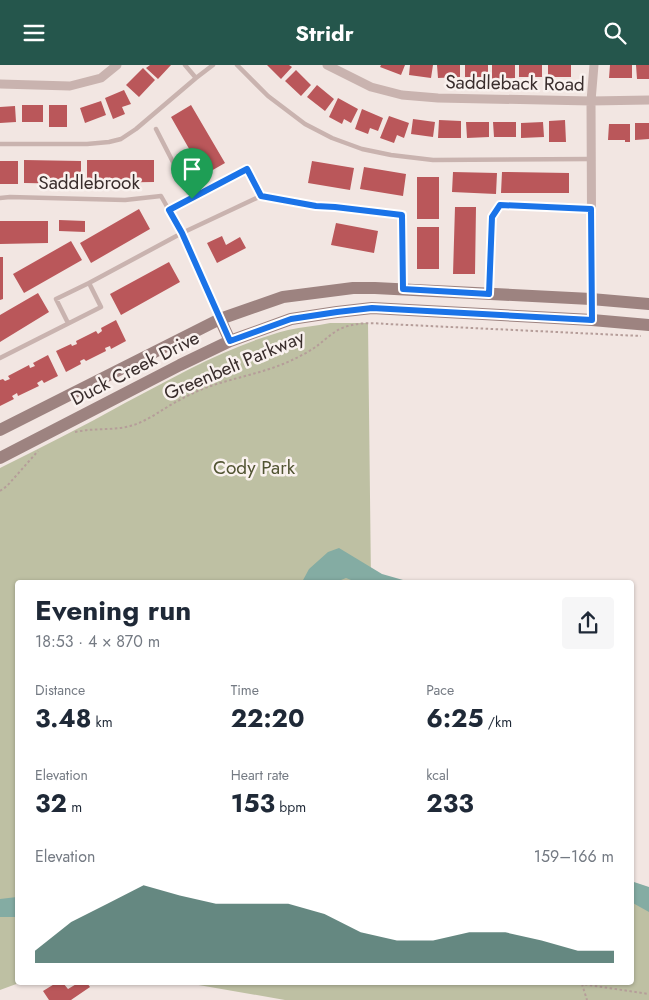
<!DOCTYPE html>
<meta charset="utf-8">
<style>
body{margin:0;font-family:Jost,sans-serif;background:#f6f6f7;color:#1f2937;height:100vh;display:flex;flex-direction:column;font-size:19px;white-space:nowrap}
*{box-sizing:border-box;margin:0}
p{font-size:16px;color:#747a83}
.icon{flex:none;width:28px;height:28px;fill:none;stroke:currentColor;stroke-width:2;stroke-linecap:round;stroke-linejoin:round}
.map{position:relative;flex:1;overflow:hidden}
.panel{position:absolute;left:15px;top:515px;width:619px;height:405px;display:flex;flex-direction:column;background:#fff;border-radius:5px;box-shadow:0 1px 4px #0004}
.panel>*{flex:none}
.pin{position:absolute;display:grid;place-items:center;width:42px;height:42px;color:#fff;margin:-51px -21px;border-radius:50% 50% 50% 0;rotate:-45deg;box-shadow:0 0 5px #0007}
.pin .icon{rotate:45deg}
.round{display:grid;place-items:center;flex:none;width:52px;height:52px;border-radius:5px;background:#f6f6f7}
.summary{display:flex;align-items:center;justify-content:space-between;height:85px;padding:0 20px}
h1{font-size:28px;font-weight:700;line-height:38px}
.figures{display:grid;grid-template-columns:repeat(3,1fr);gap:8px;height:85px;padding:5px 20px}
.figures div{display:grid;align-content:center}
.figures b{font-size:25px;font-weight:700}
.figures small{font-size:14px;font-weight:400}
.figures p{font-size:14px}
.chart{height:140px;padding:10px 20px}
.chart p{display:flex;justify-content:space-between}
.chart svg{width:100%;height:90px;margin-top:5px;fill:#25564c;opacity:.7}
header{display:flex;justify-content:space-between;align-items:center;height:65px;padding:0 20px;background:#25564c;color:#fff;font-size:22px;font-weight:700}
.map>svg:first-child{display:block}
</style>
<header><svg class="icon" aria-label="menu" viewBox="0 0 24 24"><path d="M4 6h16M4 12h16M4 18h16"/></svg>Stridr<svg class="icon" aria-label="search" viewBox="0 0 24 24"><circle cx="10" cy="10" r="6"/><path d="M15 15l6 6"/></svg></header>
<div class="map">
<svg width="649" height="935" viewBox="0 0 649 935">
<rect width="100%" height="100%" fill="#f2e6e2"/>
<path fill="#bec0a3" d="M 330,258 L 368,258 L 371,517 L 18,518 L 18,918 L 19,918 L 0,925 L 0,403 C 42,382 84,361 125,338 C 178,310 230,280 288,265 C 302,262 316,261 330,258 Z
M 631,828 L 649,828 L 649,935 L 285,935 L 187,918 L 631,918 Z"/>
<path fill="#84aca3" d="M 339,483 L 382,509 L 410,517 L 356,517 L 346,513 L 336,517 L 302,517 L 309,504 L 328,487 Z
M 631,816 L 649,822 L 649,847 L 631,837 Z
M 17,832 L 17,852 L 0,852 L 0,834 Z"/>
<path fill="#ba575a" d="M 150,0 L 171,0 L 158,14 L 146,3 Z
M 267,0 L 289,0 L 292,2 L 281,14 Z
M 381,0 L 405,0 L 401,10 L 380,2 Z
M 410,0 L 433,0 L 431,13 L 409,10 Z
M 437,0 L 460,0 L 460,12 L 438,13 Z
M 465,0 L 488,0 L 488,12 L 465,12 Z
M 492,0 L 515,0 L 515,13 L 492,14 Z
M 519,0 L 542,0 L 542,12 L 519,12 Z
M 548,0 L 571,0 L 571,12 L 548,12 Z
M 610,0 L 632,0 L 632,13 L 609,13 Z
M 636,0 L 649,0 L 649,14 L 637,14 Z
M 143,3 L 155,15 L 139,32 L 126,20 Z
M 296,5 L 311,20 L 301,31 L 285,16 Z
M 317,20 L 334,34 L 325,46 L 307,32 Z
M 124,25 L 131,39 L 122,42 L 125,49 L 113,54 L 105,33 Z
M 338,33 L 358,44 L 351,58 L 344,54 L 342,59 L 329,52 Z
M 101,36 L 106,50 L 85,58 L 80,43 Z
M 22,40 L 43,40 L 43,57 L 22,57 Z
M 49,40 L 67,40 L 67,62 L 49,62 Z
M 191,40 L 225,98 L 204,110 L 171,52 Z
M 15,41 L 16,57 L 0,58 L 0,42 Z
M 362,44 L 383,53 L 378,66 L 370,63 L 368,69 L 355,64 Z
M 389,51 L 409,58 L 404,73 L 397,70 L 394,78 L 380,73 Z
M 413,54 L 435,57 L 433,72 L 411,69 Z
M 439,55 L 461,56 L 461,73 L 438,73 Z
M 565,55 L 566,77 L 549,77 L 549,56 Z
M 466,57 L 489,57 L 489,72 L 467,73 Z
M 493,57 L 516,57 L 516,72 L 494,72 Z
M 543,57 L 544,72 L 521,73 L 521,58 Z
M 635,58 L 649,58 L 649,74 L 635,75 Z
M 609,59 L 630,59 L 630,77 L 625,77 L 625,75 L 608,75 Z
M 24,95 L 81,96 L 81,119 L 24,118 Z
M 87,95 L 154,95 L 154,117 L 87,118 Z
M 0,96 L 18,96 L 18,119 L 0,119 Z
M 312,96 L 354,103 L 350,125 L 308,118 Z
M 364,102 L 406,109 L 403,131 L 360,124 Z
M 453,107 L 497,108 L 496,129 L 452,127 Z
M 502,107 L 569,108 L 569,128 L 501,128 Z
M 417,112 L 439,112 L 439,154 L 417,154 Z
M 455,142 L 476,142 L 475,209 L 453,209 Z
M 139,144 L 150,164 L 91,198 L 80,178 Z
M 59,155 L 85,156 L 85,167 L 59,166 Z
M 0,156 L 48,156 L 48,178 L 0,179 Z
M 336,158 L 378,166 L 374,188 L 331,180 Z
M 417,162 L 439,162 L 439,204 L 417,204 Z
M 222,171 L 226,180 L 240,172 L 246,183 L 217,198 L 207,178 Z
M 71,176 L 82,195 L 24,228 L 13,209 Z
M 0,192 L 3,192 L 3,234 L 0,235 Z
M 169,197 L 180,217 L 121,250 L 110,229 Z
M 38,228 L 49,247 L 0,277 L 0,250 Z
M 116,255 L 126,276 L 111,284 L 110,281 L 105,283 L 106,286 L 86,296 L 84,294 L 80,296 L 81,299 L 66,307 L 56,286 L 71,279 L 72,281 L 77,279 L 76,276 L 96,266 L 98,269 L 102,266 L 101,263 Z
M 48,290 L 58,311 L 44,318 L 42,315 L 37,318 L 39,321 L 18,331 L 17,328 L 12,331 L 14,334 L 0,341 L 0,315 L 3,314 L 5,316 L 10,314 L 8,311 L 29,300 L 30,303 L 35,301 L 33,298 Z
M 56,918 L 63,918 L 68,924 L 78,918 L 87,918 L 90,922 L 71,935 L 49,935 L 43,926 Z"/>
<g fill="none" stroke-linecap="round" stroke-linejoin="round">
<path stroke="#b59d99" stroke-width="2" stroke-dasharray="2.5 2.5" stroke-linecap="butt" d="M 75,367 C 97,362 118,367 139,358 C 146,355 153,351 159,347 C 172,339 186,331 200,325 C 227,314 256,310 283,299 C 295,294 307,288 317,281 C 326,274 335,265 345,262 C 359,257 374,258 387,259 L 641,271
M 0,426 L 7,421 L 38,386
M 575,918 L 649,929
M 582,919 L 587,935"/>
<path stroke="#c9b3af" stroke-width="4.5" d="M 185,0 L 196,13
M 237,0 L 268,31 L 305,59 L 332,73 L 362,84 L 391,90 L 433,95 L 591,94
M 156,64 L 192,134
M 0,79 L 87,79 L 109,77 L 121,74 L 136,64 L 196,13 L 213,0
M 0,133 L 10,132 L 125,135 L 161,131 L 182,168 L 220,253
M 169,145 L 247,104 L 261,131 L 315,141 L 335,142 L 402,150 L 403,223
M 489,227 L 491,151 L 500,140 L 591,144
M 68,258 L 56,234 L 89,218
M 0,293 L 101,242 L 89,218 L 182,168 L 261,131"/>
<path stroke="#c9b3af" stroke-width="9" d="M 327,0 L 371,22 L 402,30 L 438,33 L 591,36 L 649,35
M 0,19 L 70,21 L 101,13 L 117,0
M 592,255 L 591,36 L 594,0"/>
<path stroke="#9d8380" stroke-width="12" d="M 220,254 L 230,276
M 0,365 L 220,254 L 283,232 L 353,223 L 375,223 L 591,234 L 649,239
M 0,393 L 180,300 L 230,276 L 291,254 L 337,247 L 372,243 L 592,255 L 649,260"/>
</g>
<g fill="none" stroke-linecap="round" stroke-linejoin="round">
<g stroke="#fff" stroke-width="10">
<path id="route" d="M 247,104 L 261,131 L 316,141 L 335,142 L 402,150 L 403,224 L 489,229 L 492,152 L 500,140 L 591,144 L 592,255 L 372,243 L 337,247 L 291,254 L 230,276 L 182,168 L 169,145 Z"/>
</g>
<use href="#route" stroke="#1a73e8" stroke-width="6"/>
</g>
<g text-anchor="middle" dominant-baseline="central" stroke-width="5" stroke-linejoin="round" paint-order="stroke">
<g font-size="19" fill="#392d2c" stroke="#f9f1ee">
<text transform="translate(515 18) rotate(1)">Saddleback Road</text>
<text x="89" y="117">Saddlebrook</text>
<text transform="translate(234 300) rotate(-23)">Greenbelt Parkway</text>
<text transform="translate(135 303) rotate(-27)">Duck Creek Drive</text>
</g>
<g font-size="19" fill="#515432" stroke="#f9f1ee">
<text x="254" y="402">Cody Park</text>
</g>
</g>
</svg>
<div class="pin" style="left:192px;top:134px;background:#1e9e55"><svg class="icon" aria-label="arrive" viewBox="0 0 24 24"><path d="M6 21V4h12l-3 4 3 4H6"/></svg></div>
<section class="panel">
<div class="summary"><div><h1>Evening run</h1><p>18:53 · 4 × 870 m</p></div><a class="round"><svg class="icon" aria-label="share" viewBox="0 0 24 24"><path d="M12 15V3M7 8l5-5 5 5M5 13v7h14v-7"/></svg></a></div>
<div class="figures">
<div><p>Distance</p><b>3.48<small> km</small></b></div>
<div><p>Time</p><b>22:20</b></div>
<div><p>Pace</p><b>6:25<small> /km</small></b></div>
</div>
<div class="figures">
<div><p>Elevation</p><b>32<small> m</small></b></div>
<div><p>Heart rate</p><b>153<small> bpm</small></b></div>
<div><p>kcal</p><b>233</b></div>
</div>
<div class="chart"><p><span>Elevation</span>159–166 m</p>
<svg viewBox="0 0 160 44" preserveAspectRatio="none"><path d="M0 44V38L10 24L20 15L30 6L40 11L50 15L60 15L70 15L80 20L90 29L100 33L110 33L120 29L130 29L140 33L150 38L160 38V44z"/></svg>
</div>
</section>
</div>
